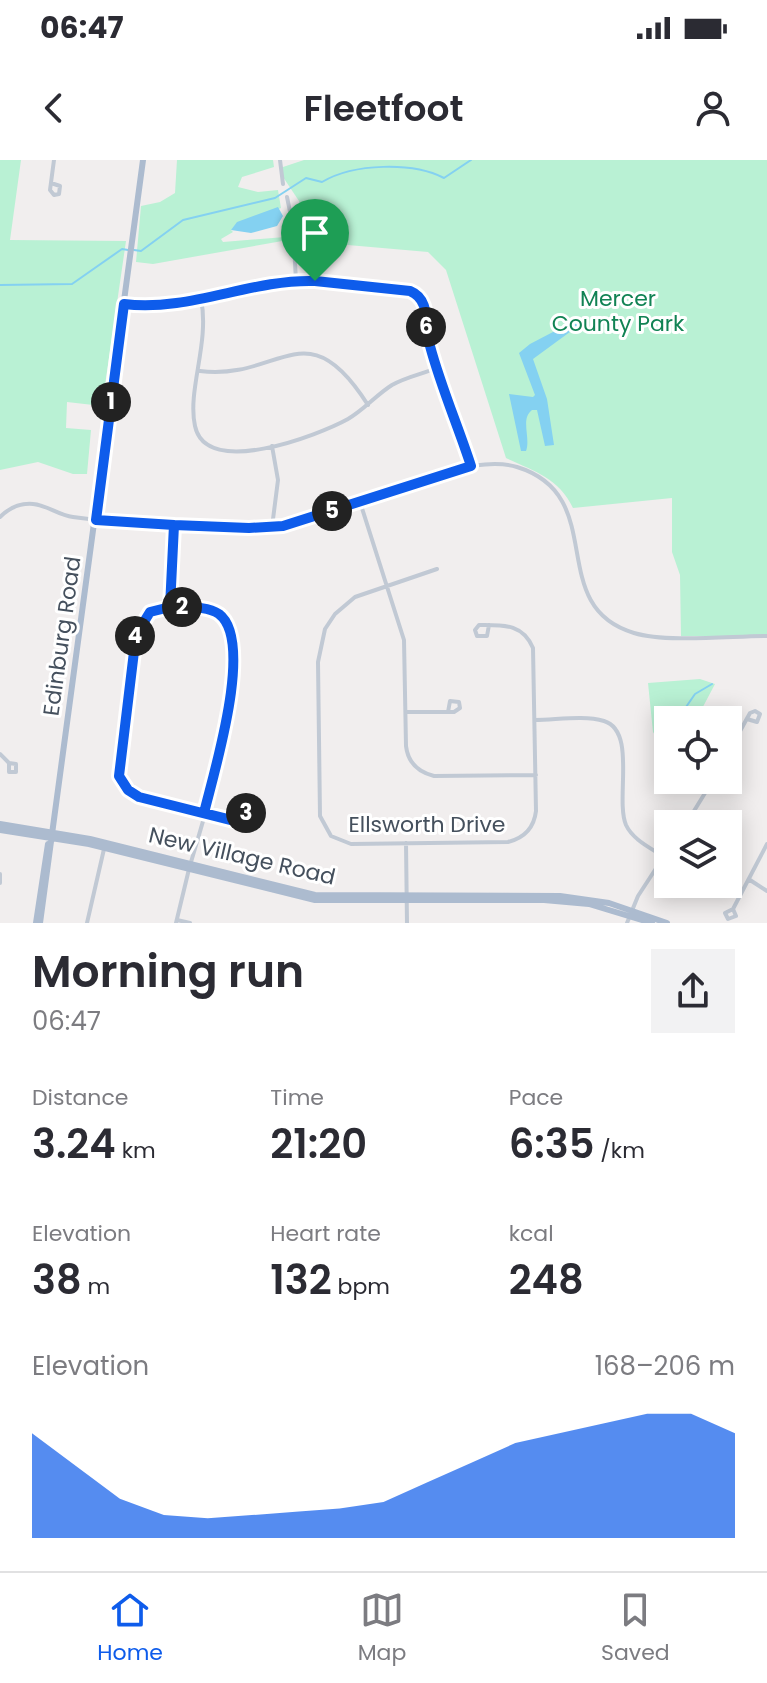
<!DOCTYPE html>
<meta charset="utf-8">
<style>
body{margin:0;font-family:Poppins,sans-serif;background:#f2f2f3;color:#2b2b33;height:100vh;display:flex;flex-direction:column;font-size:30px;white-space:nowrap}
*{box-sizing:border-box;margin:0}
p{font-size:26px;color:#7c7c81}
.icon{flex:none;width:44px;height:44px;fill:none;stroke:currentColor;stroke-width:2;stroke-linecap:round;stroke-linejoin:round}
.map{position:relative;height:763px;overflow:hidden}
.drawer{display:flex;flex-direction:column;background:#fff;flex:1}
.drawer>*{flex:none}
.tools{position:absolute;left:654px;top:546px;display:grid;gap:16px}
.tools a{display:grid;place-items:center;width:88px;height:88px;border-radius:0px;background:#fff;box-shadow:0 4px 20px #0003;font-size:40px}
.pin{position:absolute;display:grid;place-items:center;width:68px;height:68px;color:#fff;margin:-82px -34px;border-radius:50% 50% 50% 0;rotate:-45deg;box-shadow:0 0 8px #0007}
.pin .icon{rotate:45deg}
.km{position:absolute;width:40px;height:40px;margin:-20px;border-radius:50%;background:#222;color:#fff;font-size:22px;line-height:40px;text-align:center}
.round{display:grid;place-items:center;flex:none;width:84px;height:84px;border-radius:0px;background:#f2f2f3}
.overview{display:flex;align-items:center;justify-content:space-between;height:136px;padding:0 32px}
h1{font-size:44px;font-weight:600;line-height:60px}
.stats{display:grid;grid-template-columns:repeat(3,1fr);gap:12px;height:136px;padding:8px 32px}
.stats div{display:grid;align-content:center}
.stats b{font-size:40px;font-weight:600}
.stats small{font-size:22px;font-weight:400}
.stats p{font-size:22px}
.chart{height:224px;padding:16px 32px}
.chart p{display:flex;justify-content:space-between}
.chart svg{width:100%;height:144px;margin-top:8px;fill:#0e5ceb;opacity:.7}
.status{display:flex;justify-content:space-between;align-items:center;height:56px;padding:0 40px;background:#fff;direction:ltr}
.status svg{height:22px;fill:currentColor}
header{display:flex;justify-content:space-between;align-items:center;height:104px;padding:0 32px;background:#fff;font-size:36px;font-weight:600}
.menu{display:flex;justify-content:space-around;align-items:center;height:112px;border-top:2px solid #e1e1e2;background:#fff;font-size:22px;color:#7c7c81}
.menu a{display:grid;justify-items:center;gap:4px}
.menu .selected{color:#0e5ceb}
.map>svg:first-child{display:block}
</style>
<div class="status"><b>06:47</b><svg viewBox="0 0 49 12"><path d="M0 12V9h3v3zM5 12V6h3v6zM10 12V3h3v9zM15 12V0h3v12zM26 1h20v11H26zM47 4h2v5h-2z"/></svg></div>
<header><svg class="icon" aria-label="back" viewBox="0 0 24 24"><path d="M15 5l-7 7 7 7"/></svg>Fleetfoot<svg class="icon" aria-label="person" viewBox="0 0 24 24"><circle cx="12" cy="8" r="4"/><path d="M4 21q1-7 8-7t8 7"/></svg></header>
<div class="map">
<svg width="767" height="763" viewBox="0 0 767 763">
<rect width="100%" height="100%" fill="#f1eeee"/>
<path fill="#b9f1d4" d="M 0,0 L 21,0 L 10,80 L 126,81 L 102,246 L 67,242 L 66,268 L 91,270 L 87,314 L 73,314 L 38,302 L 0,310 Z
M 177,0 L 273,0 L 274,7 L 242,17 L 238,27 L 258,32 L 278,30 L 281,48 L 231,70 L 233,72 L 221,79 L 223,82 L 285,77 L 288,80 L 153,104 L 136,102 L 141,46 L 160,42 L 175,33 Z
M 304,0 L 767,0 L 767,476 L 681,476 L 680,415 L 672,392 L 672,338 L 573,348 C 559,318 534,311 506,298 L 446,110 L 428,92 L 302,81 L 299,41 L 283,17 L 283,7 Z
M 700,519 L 715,524 L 696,560 L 668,560 L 668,594 L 653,572 L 648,523 Z"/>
<path fill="#84d1f1" d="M 278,47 L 283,56 L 277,66 L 251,73 L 231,70 L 237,62 Z
M 574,161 L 578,166 L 533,199 L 547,239 L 554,285 L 545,286 L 537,250 L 532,250 C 520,259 531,278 526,291 L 521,291 L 509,234 L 533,237 L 535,235 L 519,193 L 530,184 Z"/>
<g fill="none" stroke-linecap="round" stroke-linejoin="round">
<path stroke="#84d1f1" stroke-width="2" d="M 134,90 L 141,91 L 183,60 L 275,38 L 306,18 L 322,22 C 354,3 413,2 444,18 L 471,0
M 0,125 L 72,124 L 122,89 L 128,90
M 677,560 L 695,534 L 712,524
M 668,573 L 668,591"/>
<path stroke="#c1c9d4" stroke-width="4" d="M 280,0 L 283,24
M 51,23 L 60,26 L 59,34 L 54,35 L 50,30 L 54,0
M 287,37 L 293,66 L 296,121
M 201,139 C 210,183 187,230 195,266 C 206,319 319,275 348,259 C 364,250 376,235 392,225 C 406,217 422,214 437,208
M 124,144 L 164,146 L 296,121 L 412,132 L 424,144 L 430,187 L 471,305
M 200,211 C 281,221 306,147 368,245
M 360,342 L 404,480 L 406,586 C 408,603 418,612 434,616 L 536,615
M 0,357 C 9,348 20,343 33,344 C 47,345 58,355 73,357 C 133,365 199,371 260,368 C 332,366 454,288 517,307 C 611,336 543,446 634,473 C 667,483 731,476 767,476
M 272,367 L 278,320 L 272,286
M 437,409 L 355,437 L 335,454 L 325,469 L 318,502 L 320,656 L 331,676 L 351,684 L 508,682 C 524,678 534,668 536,651 L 533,488 C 523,464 504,465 482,465 L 479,465 L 475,470 L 477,476 L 487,476 L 489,465
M 170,446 L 174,365
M 406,552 L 454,552 L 460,548 L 459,542 L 450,541 L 448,552
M 535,560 C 556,560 584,555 604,561 C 637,571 615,639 626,665 C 633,680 651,688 664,697
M 728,593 L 750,553 L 755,551 L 760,554 L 757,562 L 747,559
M 0,594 L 9,603 L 16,604 L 16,612 L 9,612 L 9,603
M 686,664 L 713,620
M 406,683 L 407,763
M 0,714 L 0,723
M 750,720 L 767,731
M 733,749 L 736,756 L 728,759 L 725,753 L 733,749 L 767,684
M 177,760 L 190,763
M 87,763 L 104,689
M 176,763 L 189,709 C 208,643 242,542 231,475 C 225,436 146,435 136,475 L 119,616 C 132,646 211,653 242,663 L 248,661 L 248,656 L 241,652 L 236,661
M 627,763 L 638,736 L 668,690"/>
<path stroke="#acbbcf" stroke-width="6" d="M 0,664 L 90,679 L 315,735 L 560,736 L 609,743 L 667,763
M 0,670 L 89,684 L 315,740 L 544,740 L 589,744 L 652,763
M 36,763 L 48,684
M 40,763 L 143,0"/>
</g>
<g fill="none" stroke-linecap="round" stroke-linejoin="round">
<g stroke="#fff" stroke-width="16">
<path id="route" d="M 315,121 C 250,119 190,152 124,144 L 96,360 L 174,365 L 170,447 C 185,448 206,445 219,454 C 255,481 213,615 204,653 L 236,661 L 239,653 L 245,652 L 248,659 L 242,663 L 139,637 L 128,630 L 119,616 L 136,475 L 150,452 L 170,447 L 174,365 L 249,368 L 283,366 L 471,306 C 458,266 441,227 430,186 C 424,167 432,140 410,131 L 315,121"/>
</g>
<use href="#route" stroke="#0e5ceb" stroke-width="10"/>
</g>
<g text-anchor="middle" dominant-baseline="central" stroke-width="6" stroke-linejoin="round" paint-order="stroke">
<g font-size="22" fill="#118354" stroke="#fff">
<text x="618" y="138">Mercer<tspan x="618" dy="25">County Park</tspan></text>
</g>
<g font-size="22" fill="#45505d" stroke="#fff">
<text transform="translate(62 476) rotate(-82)">Edinburg Road</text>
<text x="427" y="664">Ellsworth Drive</text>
<text transform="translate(242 696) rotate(13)">New Village Road</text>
</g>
</g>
</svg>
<div class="tools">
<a><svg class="icon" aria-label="locate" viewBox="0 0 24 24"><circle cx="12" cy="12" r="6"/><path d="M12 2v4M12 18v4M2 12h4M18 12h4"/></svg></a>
<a><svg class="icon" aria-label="layers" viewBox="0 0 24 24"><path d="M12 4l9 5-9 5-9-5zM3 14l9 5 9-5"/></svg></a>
</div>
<div class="pin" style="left:315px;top:121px;background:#1e9e55"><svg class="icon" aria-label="arrive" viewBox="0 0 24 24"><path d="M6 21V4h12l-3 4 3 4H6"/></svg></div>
<b class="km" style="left:111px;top:242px">1</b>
<b class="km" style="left:182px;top:447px">2</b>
<b class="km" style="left:246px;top:653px">3</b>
<b class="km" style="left:135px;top:476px">4</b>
<b class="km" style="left:332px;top:351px">5</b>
<b class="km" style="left:426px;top:167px">6</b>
</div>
<section class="drawer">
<div class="overview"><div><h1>Morning run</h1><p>06:47</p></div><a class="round"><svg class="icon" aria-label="share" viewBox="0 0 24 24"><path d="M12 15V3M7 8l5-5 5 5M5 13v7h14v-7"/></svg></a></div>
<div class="stats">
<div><p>Distance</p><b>3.24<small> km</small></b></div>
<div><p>Time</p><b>21:20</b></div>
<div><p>Pace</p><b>6:35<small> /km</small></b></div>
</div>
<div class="stats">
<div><p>Elevation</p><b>38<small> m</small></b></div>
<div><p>Heart rate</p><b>132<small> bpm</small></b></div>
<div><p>kcal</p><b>248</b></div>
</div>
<div class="chart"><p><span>Elevation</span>168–206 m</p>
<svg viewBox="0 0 160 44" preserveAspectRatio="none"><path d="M0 44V12L10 22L20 32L30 37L40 38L50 37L60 36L70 35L80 33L90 27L100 21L110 15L120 12L130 9L140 6L150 6L160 12V44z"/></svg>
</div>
</section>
<nav class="menu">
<a class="selected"><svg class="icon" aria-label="home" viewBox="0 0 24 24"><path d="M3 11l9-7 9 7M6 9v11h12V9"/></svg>Home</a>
<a><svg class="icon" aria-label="map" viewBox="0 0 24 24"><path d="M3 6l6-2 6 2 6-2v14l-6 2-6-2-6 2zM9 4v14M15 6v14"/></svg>Map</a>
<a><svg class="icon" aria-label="saved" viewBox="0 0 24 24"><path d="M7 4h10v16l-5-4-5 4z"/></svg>Saved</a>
</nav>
